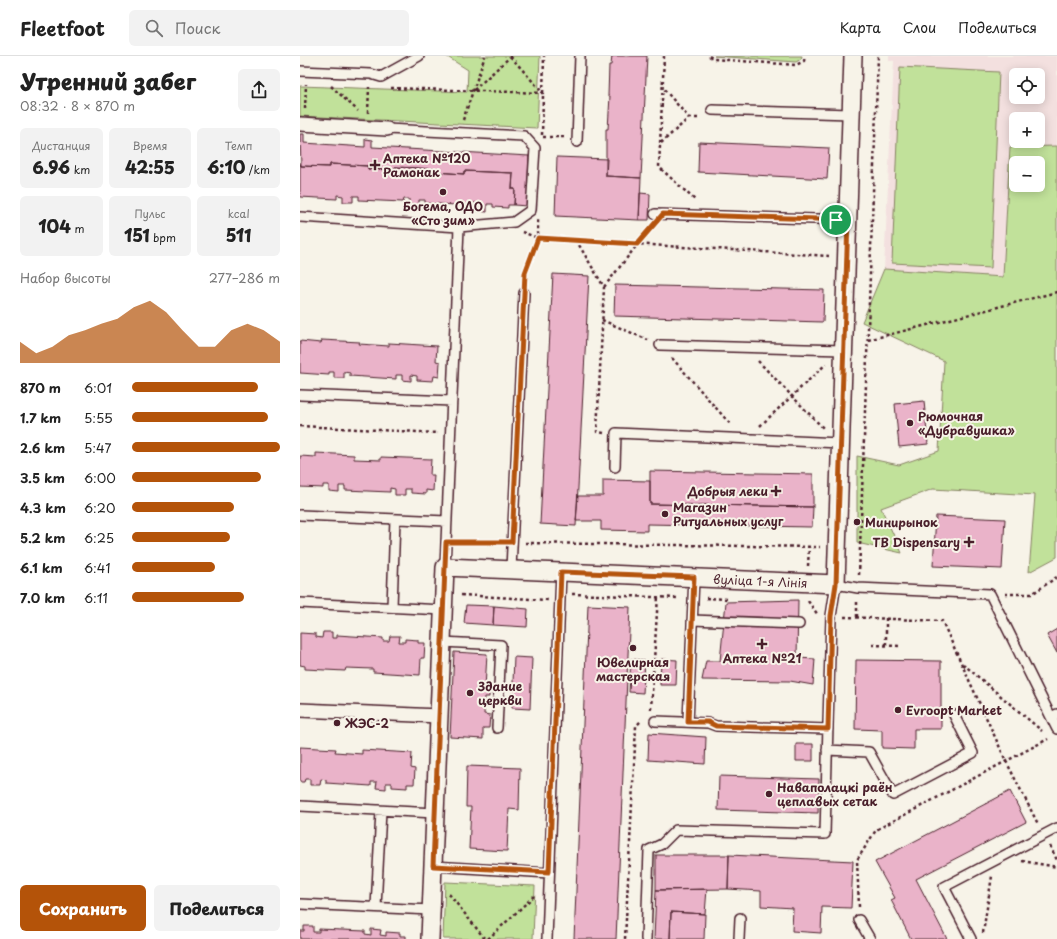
<!DOCTYPE html>
<html lang="ru">
<meta charset="utf-8">
<style>
body{margin:0;font-family:"Playpen Sans",sans-serif;background:#f2f2f2;color:#222;height:100vh;display:flex;flex-direction:column;font-size:15px;white-space:nowrap}
*{box-sizing:border-box;margin:0}
p{font-size:13px;color:#767676}
.icon{flex:none;width:22px;height:22px;fill:none;stroke:currentColor;stroke-width:2;stroke-linecap:round;stroke-linejoin:round}
.map{position:relative;flex:1;overflow:hidden}
.panel{display:flex;flex-direction:column;background:#fff;width:300px}
.panel>*{flex:none}
.tools{position:absolute;left:709px;top:12px;display:grid;gap:8px}
.tools a{display:grid;place-items:center;width:36px;height:36px;border-radius:6px;background:#fff;box-shadow:0 2px 10px #0003;font-size:20px}
.pin{position:absolute;display:grid;place-items:center;width:34px;height:34px;color:#fff;margin:-17px;border:2px solid #fff;border-radius:50%;box-shadow:0 1px 4px #0007}
.round{display:grid;place-items:center;flex:none;width:42px;height:42px;border-radius:6px;background:#f2f2f2}
.summary{display:flex;align-items:center;justify-content:space-between;height:68px;padding:0 20px}
h1{font-size:22px;font-weight:800;line-height:30px}
.figures{display:grid;grid-template-columns:repeat(3,1fr);gap:6px;height:68px;padding:4px 20px}
.figures div{display:grid;align-content:center;border-radius:6px;background:#f2f2f2;text-align:center}
.figures b{font-size:17px;font-weight:800}
.figures small{font-size:11px;font-weight:400}
.figures p{font-size:11px}
.chart{height:112px;padding:8px 20px}
.chart p{display:flex;justify-content:space-between}
.chart svg{width:100%;height:72px;margin-top:4px;fill:#b45309;opacity:.7}
.button{display:flex;gap:8px;margin-top:auto;padding:8px 20px}
.button a{flex:1;height:46px;border-radius:6px;background:#b45309;color:#fff;font-size:16px;font-weight:800;line-height:46px;text-align:center}
.button a+a{background:#f2f2f2;color:#222}
ul{padding:0 20px;list-style:none;font-size:13px}
li{display:grid;grid-template-columns:64px 48px 1fr;align-items:center;height:30px}
li i{height:10px;border-radius:5px;background:#b45309}
header{display:flex;align-items:center;gap:24px;box-sizing:border-box;height:56px;padding:0 20px;background:#fff;border-bottom:1px solid #e0e0e0}
header strong{font-size:19px}
nav{display:flex;gap:22px;margin-inline-start:auto;font-size:14px}
.search{width:280px;height:36px;background:#f2f2f2;display:flex;align-items:center;gap:10px;box-sizing:border-box;padding:0 14px;border-radius:6px;color:#767676;font-size:15px}
main{display:flex;flex:1;min-height:0}
.map>svg:first-child{display:block}
</style>
<header>
<strong>Fleetfoot</strong>
<div class="search"><svg class="icon" aria-label="search" viewBox="0 0 24 24"><circle cx="10" cy="10" r="6"/><path d="M15 15l6 6"/></svg>Поиск</div>
<nav><a>Карта</a><a>Слои</a><a>Поделиться</a></nav>
</header>
<main>
<section class="panel">
<div class="summary"><div><h1>Утренний забег</h1><p>08:32 · 8 × 870 m</p></div><a class="round"><svg class="icon" aria-label="share" viewBox="0 0 24 24"><path d="M12 15V3M7 8l5-5 5 5M5 13v7h14v-7"/></svg></a></div>
<div class="figures">
<div><p>Дистанция</p><b>6.96<small> km</small></b></div>
<div><p>Время</p><b>42:55</b></div>
<div><p>Темп</p><b>6:10<small> /km</small></b></div>
</div>
<div class="figures">
<div><b>104<small> m</small></b></div>
<div><p>Пульс</p><b>151<small> bpm</small></b></div>
<div><p>kcal</p><b>511</b></div>
</div>
<div class="chart"><p><span>Набор высоты</span>277–286 m</p>
<svg viewBox="0 0 160 44" preserveAspectRatio="none"><path d="M0 44V31L10 38L20 34L30 27L40 24L50 20L60 17L70 10L80 6L90 13L100 24L110 34L120 34L130 24L140 20L150 24L160 31V44z"/></svg>
</div>
<ul>
<li><b>870 m</b>6:01<i style="width:85%"></i></li>
<li><b>1.7 km</b>5:55<i style="width:92%"></i></li>
<li><b>2.6 km</b>5:47<i style="width:100%"></i></li>
<li><b>3.5 km</b>6:00<i style="width:87%"></i></li>
<li><b>4.3 km</b>6:20<i style="width:69%"></i></li>
<li><b>5.2 km</b>6:25<i style="width:66%"></i></li>
<li><b>6.1 km</b>6:41<i style="width:56%"></i></li>
<li><b>7.0 km</b>6:11<i style="width:76%"></i></li>
</ul>
<div class="button"><a>Сохранить</a><a>Поделиться</a></div>
</section>
<div class="map">
<svg width="757" height="883" viewBox="0 0 757 883">
<rect width="100%" height="100%" fill="#f7f3e8"/>
<filter id="ink" filterUnits="userSpaceOnUse"><feTurbulence type="fractalNoise" baseFrequency=".025" numOctaves="2"/><feDisplacementMap in="SourceGraphic" scale="8" xChannelSelector="R" yChannelSelector="G"/><feConvolveMatrix kernelMatrix="1 2 1 2 8 2 1 2 1" color-interpolation-filters="sRGB"/></filter>
<g filter="url(#ink)">
<path fill="#f3e0df" fill-rule="evenodd" d="M 589,0 L 757,0 L 757,90 L 710,91 L 703,221 L 584,213 L 594,5 L 589,5 ZM 716,19 L 738,19 L 738,41 L 716,41 ZM 716,63 L 738,63 L 738,85 L 716,85 Z"/>
<path fill="#c1e19a" stroke="#868062" fill-rule="evenodd" d="M 146,0 L 240,0 L 237,72 L 0,60 L 0,30 L 167,36 L 168,14 Z
M 414,0 L 502,0 L 501,3 L 496,6 Z
M 600,11 L 699,16 L 691,212 L 592,207 Z
M 757,90 L 757,501 L 729,516 L 735,439 L 633,433 L 581,452 L 602,497 L 557,487 L 557,400 L 599,409 L 639,395 L 644,305 L 562,266 L 584,213 L 703,221 L 710,91 ZM 716,107 L 738,107 L 738,129 L 716,129 Z
M 145,826 L 235,830 L 233,883 L 143,883 Z"/>
<path fill="#eab3c9" stroke="#4a1f2b" d="M 312,0 L 347,0 L 341,122 L 306,120 L 306,73 L 308,73 L 310,40 L 308,40 L 309,9 L 311,9 Z
M 0,78 L 4,78 L 4,87 L 65,91 L 65,83 L 72,84 L 72,91 L 229,100 L 227,150 L 214,149 L 215,133 L 212,133 L 213,117 L 164,115 L 164,118 L 135,116 L 135,113 L 95,111 L 95,114 L 68,113 L 68,110 L 30,108 L 30,111 L 1,110 Z
M 399,86 L 529,92 L 527,123 L 398,116 Z
M 257,101 L 307,103 L 306,120 L 341,122 L 339,164 L 255,160 Z
M 0,106 L 1,110 L 30,111 L 30,108 L 68,110 L 68,113 L 95,114 L 95,111 L 135,113 L 135,116 L 164,118 L 164,115 L 213,117 L 212,133 L 215,133 L 214,149 L 208,149 L 208,152 L 193,151 L 193,148 L 187,148 L 187,156 L 177,155 L 177,147 L 171,147 L 171,150 L 125,147 L 125,144 L 119,144 L 119,149 L 109,149 L 109,143 L 104,143 L 103,146 L 59,144 L 59,140 L 53,140 L 53,146 L 43,146 L 43,140 L 37,139 L 37,143 L 0,141 Z
M 340,137 L 350,138 L 349,164 L 339,164 Z
M 253,218 L 289,220 L 276,470 L 240,468 Z
M 315,229 L 524,234 L 523,266 L 314,260 Z
M 22,284 L 60,286 L 59,288 L 89,290 L 89,287 L 137,290 L 136,305 L 140,306 L 139,321 L 134,320 L 133,325 L 117,324 L 117,320 L 111,319 L 111,325 L 102,324 L 102,319 L 96,319 L 96,323 L 50,320 L 50,317 L 44,316 L 44,322 L 34,322 L 34,316 L 29,316 L 29,319 L 0,317 L 0,285 L 21,287 Z
M 624,345 L 628,388 L 599,391 L 595,348 Z
M 16,397 L 54,399 L 54,403 L 81,404 L 81,401 L 131,403 L 130,419 L 134,419 L 133,435 L 126,434 L 126,438 L 111,437 L 111,433 L 105,433 L 105,439 L 95,439 L 95,433 L 90,432 L 90,436 L 45,434 L 45,430 L 39,430 L 39,436 L 29,435 L 29,429 L 23,429 L 23,432 L 0,431 L 0,400 L 16,401 Z
M 350,415 L 513,418 L 513,451 L 350,448 Z
M 303,424 L 350,425 L 350,448 L 513,451 L 512,471 L 347,468 L 347,475 L 301,474 L 301,465 L 276,465 L 278,440 L 303,440 Z
M 636,460 L 705,463 L 702,513 L 633,510 Z
M 498,544 L 497,602 L 515,603 L 513,629 L 490,625 L 402,624 L 406,605 L 420,605 L 426,546 Z
M 166,549 L 194,550 L 193,569 L 164,567 Z
M 288,549 L 330,551 L 316,883 L 274,883 Z
M 194,550 L 228,553 L 227,571 L 193,569 Z
M 757,573 L 757,597 L 747,579 Z
M 23,576 L 32,576 L 32,582 L 37,582 L 37,579 L 83,582 L 83,585 L 89,585 L 90,580 L 100,580 L 99,586 L 105,586 L 105,583 L 118,584 L 118,587 L 125,587 L 124,602 L 121,602 L 120,619 L 73,616 L 73,613 L 46,612 L 45,615 L 5,613 L 5,610 L 0,609 L 0,577 L 16,578 L 16,581 L 22,582 Z
M 154,596 L 187,598 L 185,632 L 189,633 L 189,641 L 185,641 L 184,658 L 190,659 L 189,672 L 183,672 L 183,683 L 150,681 Z
M 214,601 L 232,602 L 230,653 L 212,652 Z
M 331,603 L 345,604 L 343,637 L 329,636 Z
M 361,603 L 377,604 L 376,629 L 360,629 Z
M 556,604 L 641,605 L 641,673 L 614,673 L 614,693 L 582,692 L 582,674 L 555,673 Z
M 349,677 L 406,681 L 405,708 L 348,704 Z
M 496,688 L 513,688 L 513,705 L 496,705 Z
M 0,691 L 36,693 L 35,696 L 62,698 L 62,694 L 112,697 L 111,712 L 115,713 L 114,728 L 107,728 L 107,732 L 92,731 L 92,727 L 86,727 L 86,733 L 76,732 L 77,726 L 71,726 L 71,730 L 26,727 L 26,724 L 21,723 L 20,729 L 10,729 L 10,723 L 5,723 L 4,726 L 0,726 Z
M 167,710 L 220,712 L 219,754 L 209,753 L 207,795 L 169,793 L 171,751 L 166,751 Z
M 419,720 L 519,723 L 518,757 L 418,754 Z
M 710,735 L 726,766 L 616,823 L 647,883 L 611,883 L 591,844 L 595,842 L 575,806 Z
M 356,799 L 429,799 L 428,833 L 356,834 Z
M 429,799 L 553,805 L 551,852 L 522,851 L 521,877 L 492,875 L 493,852 L 461,850 L 461,835 L 428,833 Z
M 407,833 L 405,858 L 371,856 L 370,883 L 354,883 L 356,834 Z
M 371,856 L 405,858 L 404,883 L 370,883 Z
M 4,870 L 13,870 L 13,876 L 19,876 L 19,873 L 65,875 L 65,878 L 71,879 L 71,873 L 81,874 L 80,879 L 86,880 L 86,876 L 100,877 L 100,880 L 106,880 L 106,883 L 0,883 L 0,875 L 4,875 Z"/>
<g fill="none" stroke-linecap="round" stroke-linejoin="round">
<g stroke="#4a1f2b" stroke-width="12">
<path id="service" d="M 0,15 L 71,18 L 81,21 L 119,0
M 412,54 L 551,58
M 87,73 L 224,80 L 235,92 L 231,154 L 214,166 L 159,171 L 145,511
M 277,86 L 280,0
M 355,158 L 548,164
M 0,161 L 159,171
M 360,289 L 543,294
M 0,339 L 152,345
M 315,411 L 316,377 L 540,387
M 0,459 L 147,465
M 211,513 L 224,237
M 0,547 L 144,554
M 92,551 L 95,463
M 392,564 L 499,568
M 142,586 L 201,589 L 197,672
M 751,661 L 757,673
M 355,665 L 408,667 L 416,670 L 528,673
M 388,666 L 394,521
M 527,694 L 569,696 L 593,739 L 673,697 L 654,659
M 0,750 L 135,757
M 133,810 L 249,817
M 0,848 L 131,854
M 76,851 L 81,755
M 559,864 L 570,883
M 247,883 L 261,516
M 346,883 L 349,794 L 362,788 L 376,774 L 525,778 L 531,560 L 536,528 L 558,532 L 690,538 L 751,661 L 757,658
M 439,883 L 440,862
M 671,883 L 644,831 L 757,772"/>
</g>
<g stroke="#4a1f2b" stroke-width="16">
<path id="pedestrian" d="M 0,68 L 87,73
M 0,654 L 139,660"/>
</g>
<g stroke="#4a1f2b" stroke-width="20">
<g id="minor">
<path id="s1" d="M 130,883 L 145,511 L 536,528 L 553,0"/>
</g>
</g>
<path stroke="#4a1f2b" stroke-width="2.5" stroke-dasharray="3 3" stroke-linecap="butt" d="M 364,0 L 359,111 L 396,145
M 409,0 L 414,3 L 496,9 L 504,5 L 505,0
M 31,30 L 58,55
M 91,32 L 243,37 L 210,0
M 174,34 L 211,0
M 5,53 L 6,28
M 68,57 L 69,31
M 389,62 L 401,62
M 163,64 L 185,0
M 242,79 L 244,0
M 243,81 L 264,81
M 361,87 L 389,62 L 363,32
M 222,176 L 238,182 L 529,200
M 276,184 L 304,231 L 297,376 L 304,377
M 225,225 L 225,217 L 238,182 L 238,164
M 304,231 L 352,170
M 302,264 L 348,284
M 568,284 L 757,236
M 372,302 L 431,369
M 458,305 L 524,373
M 0,370 L 138,377
M 460,370 L 526,308
M 159,486 L 200,486
M 225,487 L 520,491
M 508,510 L 509,491
M 559,519 L 578,0
M 272,538 L 379,542
M 705,538 L 732,538 L 757,521
M 161,539 L 248,544
M 406,542 L 429,543
M 508,545 L 518,559
M 544,561 L 642,565 L 706,705 L 738,768
M 557,561 L 557,544
M 572,589 L 600,590
M 586,589 L 586,562
M 663,608 L 742,675
M 351,653 L 358,540
M 750,790 L 757,804
M 722,805 L 757,811
M 149,838 L 185,883
M 559,851 L 557,804 L 576,774 L 748,683
M 683,877 L 692,820
M 188,883 L 235,839
M 325,883 L 336,670 L 342,664"/>
<use href="#service" stroke="#f7f3e8" stroke-width="9"/>
<use href="#pedestrian" stroke="#f7f3e8" stroke-width="13"/>
<use href="#minor" stroke="#f7f3e8" stroke-width="17"/>
</g>
</g>
<g fill="none" stroke-linecap="round" stroke-linejoin="round" filter="url(#ink)">
<g stroke="#fff" stroke-width="8">
<path id="route" d="M 363,158 L 548,164 L 536,528 L 531,560 L 528,673 L 416,670 L 408,666 L 388,666 L 394,521 L 261,516 L 249,816 L 133,810 L 146,486 L 212,486 L 225,217 L 238,182 L 337,188 Z"/>
</g>
<use href="#route" stroke="#b45309" stroke-width="5"/>
</g>
<g fill="#4a1f2b" stroke="#f7f3e8" stroke-width="1.5">
<path d="M73 103h4v4h4v4h-4v4h-4v-4h-4v-4h4z"/>
<circle cx="143" cy="136" r="4"/>
<circle cx="610" cy="367" r="4"/>
<path d="M474 429h4v4h4v4h-4v4h-4v-4h-4v-4h4z"/>
<circle cx="365" cy="458" r="4"/>
<circle cx="557" cy="466" r="4"/>
<path d="M667 480h4v4h4v4h-4v4h-4v-4h-4v-4h4z"/>
<path d="M460 582h4v4h4v4h-4v4h-4v-4h-4v-4h4z"/>
<circle cx="333" cy="592" r="4"/>
<circle cx="170" cy="637" r="4"/>
<circle cx="598" cy="654" r="4"/>
<circle cx="37" cy="667" r="4"/>
<circle cx="469" cy="738" r="4"/>
</g>
<g text-anchor="middle" dominant-baseline="central" stroke-width="4" stroke-linejoin="round" paint-order="stroke">
<g font-size="12" font-weight="bold" fill="#4a1f2b" stroke="#f7f3e8" text-anchor="start">
<text x="83" y="102">Аптека №120<tspan x="83" dy="14">Рамонак</tspan></text>
<text x="143" y="150" text-anchor="middle">Богема, ОДО<tspan x="143" dy="14">«Сто зим»</tspan></text>
<text x="618" y="360">Рюмочная<tspan x="618" dy="14">«Дубравушка»</tspan></text>
<text x="468" y="435" text-anchor="end">Добрыя леки</text>
<text x="373" y="451">Магазин<tspan x="373" dy="14">Ритуальных услуг</tspan></text>
<text x="565" y="466">Минирынок</text>
<text x="660" y="486" text-anchor="end">TB Dispensary</text>
<text x="462" y="602" text-anchor="middle">Аптека №21</text>
<text x="333" y="606" text-anchor="middle">Ювелирная<tspan x="333" dy="14">мастерская</tspan></text>
<text x="178" y="630">Здание<tspan x="178" dy="14">церкви</tspan></text>
<text x="606" y="654">Evroopt Market</text>
<text x="45" y="667">ЖЭС-2</text>
<text x="477" y="731">Наваполацкі раён<tspan x="477" dy="14">цеплавых сетак</tspan></text>
</g>
<g font-size="12" fill="#4a1f2b" stroke="#f7f3e8">
<text stroke="none"><textPath href="#s1" startOffset="688">вуліца 1-я Лінія</textPath></text>
</g>
</g>
</svg>
<div class="tools">
<a><svg class="icon" aria-label="locate" viewBox="0 0 24 24"><circle cx="12" cy="12" r="6"/><path d="M12 2v4M12 18v4M2 12h4M18 12h4"/></svg></a>
<a>+</a>
<a>−</a>
</div>
<div class="pin" style="left:536px;top:164px;background:#1e9e55"><svg class="icon" aria-label="arrive" viewBox="0 0 24 24"><path d="M6 21V4h12l-3 4 3 4H6"/></svg></div>
</div>
</main>
